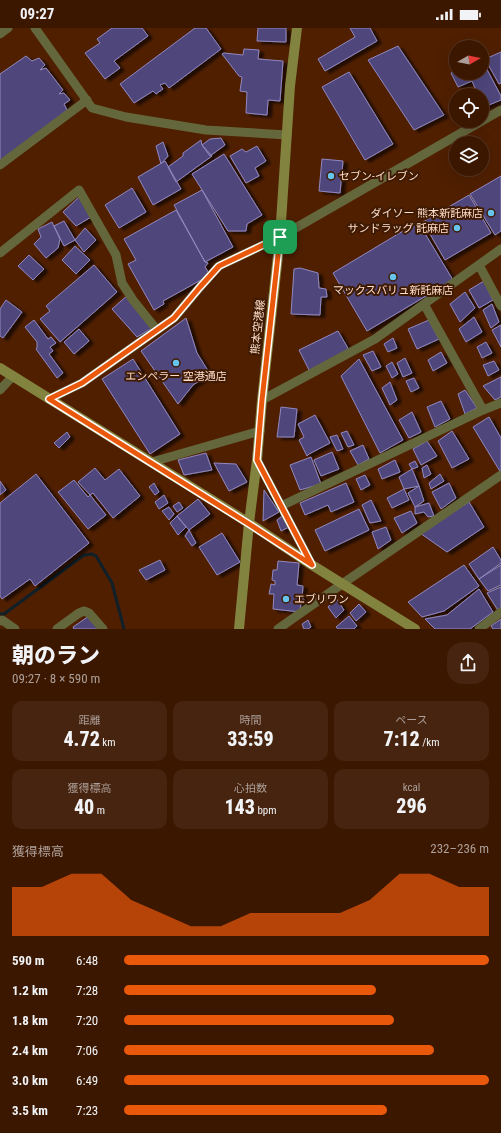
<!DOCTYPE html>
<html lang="ja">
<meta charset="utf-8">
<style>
body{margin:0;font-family:"Roboto Condensed","Noto Sans JP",sans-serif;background:#47240f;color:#f1f3f6;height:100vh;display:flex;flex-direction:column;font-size:15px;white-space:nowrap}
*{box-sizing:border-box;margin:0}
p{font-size:13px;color:#ac9f99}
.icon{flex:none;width:22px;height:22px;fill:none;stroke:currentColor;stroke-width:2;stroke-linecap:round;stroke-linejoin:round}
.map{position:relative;height:601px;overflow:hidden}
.details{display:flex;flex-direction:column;background:#3c1700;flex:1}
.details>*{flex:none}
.needle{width:26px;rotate:81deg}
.fabs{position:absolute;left:449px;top:12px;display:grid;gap:8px}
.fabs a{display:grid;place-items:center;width:40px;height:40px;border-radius:50%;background:#3c1700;box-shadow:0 4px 16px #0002,0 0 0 1px #553622;font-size:20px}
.pin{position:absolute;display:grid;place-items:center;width:34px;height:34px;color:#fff;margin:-17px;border-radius:8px;box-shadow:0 2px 6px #0006}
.round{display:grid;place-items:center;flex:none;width:42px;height:42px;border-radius:16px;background:#47240f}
.summary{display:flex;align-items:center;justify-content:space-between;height:68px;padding:0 12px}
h1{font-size:22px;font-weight:800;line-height:30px}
.stats{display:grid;grid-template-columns:repeat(3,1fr);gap:6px;height:68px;padding:4px 12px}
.stats div{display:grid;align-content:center;border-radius:10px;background:#47240f;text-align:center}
.stats b{font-size:20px;font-weight:800}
.stats small{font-size:11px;font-weight:400}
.stats p{font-size:11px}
.chart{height:112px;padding:8px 12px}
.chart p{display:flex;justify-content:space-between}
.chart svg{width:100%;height:72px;margin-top:4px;fill:#ea580c;opacity:.7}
ul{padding:0 12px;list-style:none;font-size:13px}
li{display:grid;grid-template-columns:64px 48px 1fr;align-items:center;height:30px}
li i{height:10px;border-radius:5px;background:#ea580c}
.status{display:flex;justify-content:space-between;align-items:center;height:28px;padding:0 20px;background:#3c1700;direction:ltr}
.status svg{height:11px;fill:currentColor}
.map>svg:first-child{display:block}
</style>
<div class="status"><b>09:27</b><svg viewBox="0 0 49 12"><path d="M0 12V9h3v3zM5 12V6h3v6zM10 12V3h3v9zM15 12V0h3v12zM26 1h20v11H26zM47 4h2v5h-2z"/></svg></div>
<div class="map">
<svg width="501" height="601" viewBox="0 0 501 601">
<defs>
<filter id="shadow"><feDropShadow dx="4.5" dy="2.5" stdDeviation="1" flood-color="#0009"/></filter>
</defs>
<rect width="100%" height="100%" fill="#501f00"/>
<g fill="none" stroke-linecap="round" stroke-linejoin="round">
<path stroke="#102028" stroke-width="3" d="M 0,586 L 4,586 L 84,527 L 92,526 L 96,528 L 112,555 L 124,601"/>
</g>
<path fill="#50477b" stroke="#9088c1" filter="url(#shadow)" d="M 112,0 L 142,0 L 148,8 L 114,33 L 120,40 L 105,51 L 85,25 L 100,15 L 97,11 Z
M 195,0 L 206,0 L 221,21 L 169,60 L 165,55 L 160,57 L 163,61 L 156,66 L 153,63 L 134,75 L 120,56 Z
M 258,0 L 286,0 L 286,14 L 257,13 Z
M 350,0 L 370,0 L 377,13 L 325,43 L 318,31 L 355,9 Z
M 398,18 L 444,87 L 414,102 L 368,32 Z
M 244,21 L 259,22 L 258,31 L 283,33 L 280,73 L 268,72 L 267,87 L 246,85 L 247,64 L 240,63 L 242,49 L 239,48 L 222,26 L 224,25 L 243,27 Z
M 501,24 L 501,55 L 499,56 L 485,31 Z
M 26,28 L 32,33 L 39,30 L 45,37 L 40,42 L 46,40 L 63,62 L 59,66 L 64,65 L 70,72 L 64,76 L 68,84 L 0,134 L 0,46 Z
M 482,32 L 501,68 L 501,72 L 484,79 L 482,75 L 482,67 L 478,67 L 472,53 L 458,59 L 451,45 L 456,43 L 456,45 L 482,45 Z
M 349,44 L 393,116 L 365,132 L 322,59 Z
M 221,110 L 225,117 L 210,128 L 202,117 L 210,111 Z
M 201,112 L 202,117 L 212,128 L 176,154 L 168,139 L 183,128 L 183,125 Z
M 163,114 L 168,128 L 161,136 L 156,118 Z
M 257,118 L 266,133 L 255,140 L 259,148 L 246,155 L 230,128 L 242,121 L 246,124 Z
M 224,126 L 262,187 L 247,196 L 246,203 L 228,203 L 192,146 Z
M 322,131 L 343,133 L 340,165 L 319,163 Z
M 165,133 L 181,161 L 153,177 L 138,149 Z
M 501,148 L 501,203 L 495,207 L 470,166 Z
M 132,160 L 146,184 L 119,200 L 105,177 Z
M 202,162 L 233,219 L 205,234 L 174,177 Z
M 469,167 L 491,205 L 445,232 L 423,194 Z
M 80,168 L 91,189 L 76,198 L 63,184 Z
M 176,182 L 205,234 L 208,235 L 205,239 L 210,247 L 163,273 L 164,276 L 154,282 L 128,236 L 136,232 L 124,211 Z
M 64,193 L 75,212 L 64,218 L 54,198 Z
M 52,194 L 60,211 L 58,220 L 46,230 L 34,216 L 41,209 L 38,201 Z
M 418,194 L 453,252 L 367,303 L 333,245 Z
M 85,200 L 96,212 L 84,224 L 75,212 Z
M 75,218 L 90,232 L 76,246 L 62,232 Z
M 29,227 L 44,241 L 33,252 L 18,238 Z
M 94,237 L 117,264 L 60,314 L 40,291 L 50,283 L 46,278 Z
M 300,240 L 318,245 L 319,260 L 326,261 L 327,269 L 321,269 L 320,287 L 291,286 L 294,241 Z
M 484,253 L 493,272 L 479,280 L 469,262 Z
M 465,264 L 475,280 L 460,294 L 450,276 Z
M 129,266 L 154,299 L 137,309 L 112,281 Z
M 6,272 L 22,284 L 3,310 L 0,308 L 0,281 Z
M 492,276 L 499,294 L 491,300 L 483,282 Z
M 474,289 L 482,304 L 466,314 L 459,301 Z
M 186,290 L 197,325 L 210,346 L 193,357 L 178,376 L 141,323 Z
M 34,292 L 48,311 L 51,309 L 56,315 L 50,319 L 53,323 L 49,326 L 63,345 L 57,350 L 36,321 L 37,320 L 37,314 L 25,299 Z
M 429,292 L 439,311 L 417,321 L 408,301 Z
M 501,297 L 501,319 L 492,302 Z
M 79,301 L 89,313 L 74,326 L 64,314 Z
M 338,303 L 349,322 L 310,344 L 299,322 Z
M 393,310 L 397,320 L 388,324 L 384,316 Z
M 486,314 L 492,325 L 482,330 L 477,319 Z
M 373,323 L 381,339 L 372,343 L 363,327 Z
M 441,324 L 447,335 L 433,343 L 428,332 Z
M 405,330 L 412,345 L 403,349 L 397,335 Z
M 133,331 L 180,406 L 150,426 L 102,351 Z
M 359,331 L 403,412 L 380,425 L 341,348 Z
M 494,333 L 499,342 L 488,348 L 483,337 Z
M 392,334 L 398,346 L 392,350 L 386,338 Z
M 501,349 L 501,369 L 495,372 L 483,358 Z
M 414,350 L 419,360 L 411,364 L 406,353 Z
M 390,354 L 397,372 L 390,377 L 382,360 Z
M 465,362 L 477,380 L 465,386 L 458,366 Z
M 441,373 L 450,391 L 435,399 L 427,379 Z
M 281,379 L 297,381 L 294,409 L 277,409 Z
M 412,384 L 421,404 L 409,410 L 399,392 Z
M 315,387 L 330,415 L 309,426 L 307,428 L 299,412 L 304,409 L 298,396 Z
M 489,389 L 501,410 L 501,445 L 473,399 Z
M 347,403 L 354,417 L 348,419 L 341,405 Z
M 452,403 L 469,431 L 452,440 L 438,413 Z
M 67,404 L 70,409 L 59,420 L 54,415 Z
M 337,407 L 343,421 L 337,423 L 330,409 Z
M 427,413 L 437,428 L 421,437 L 413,421 Z
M 363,417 L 369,431 L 358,437 L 350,423 Z
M 332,424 L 339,441 L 321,448 L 314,432 Z
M 206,425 L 212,442 L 184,447 L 178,432 Z
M 311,429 L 321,456 L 300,462 L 290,437 Z
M 395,432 L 400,444 L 382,451 L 378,441 Z
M 415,433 L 418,439 L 412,441 L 409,436 Z
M 214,435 L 236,436 L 247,454 L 229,463 Z
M 427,437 L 431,446 L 424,450 L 422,440 Z
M 95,440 L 105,452 L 119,441 L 140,468 L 113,490 L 93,465 L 90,467 L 78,454 Z
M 412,441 L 419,458 L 404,461 L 399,449 Z
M 36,446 L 89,515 L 35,558 L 30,551 L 2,571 L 0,568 L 0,475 Z
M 440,446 L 444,453 L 431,461 L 429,455 Z
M 365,447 L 370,457 L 361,462 L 356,451 Z
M 74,452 L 88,469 L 90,467 L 106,487 L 88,501 L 58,464 Z
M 0,453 L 6,462 L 0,467 Z
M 154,455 L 159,464 L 155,467 L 149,459 Z
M 346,455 L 354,474 L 331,484 L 328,477 L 305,487 L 300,475 Z
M 449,455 L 456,470 L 441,481 L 432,464 Z
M 419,458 L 424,473 L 415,479 L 408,465 Z
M 404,461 L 409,472 L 392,480 L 387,470 Z
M 264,462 L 279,484 L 263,493 Z
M 164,467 L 168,475 L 159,481 L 155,474 Z
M 198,471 L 210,486 L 189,502 L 177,488 Z
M 371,472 L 381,493 L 370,495 L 362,477 Z
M 179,474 L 183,480 L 177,484 L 173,478 Z
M 469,474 L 484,499 L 447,524 L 420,505 Z
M 429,475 L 434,488 L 428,489 L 424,484 L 415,486 L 415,479 Z
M 169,479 L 174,486 L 169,492 L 162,483 Z
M 359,481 L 369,502 L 325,523 L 315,502 Z
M 411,483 L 417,495 L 402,505 L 394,490 Z
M 285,486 L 289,499 L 281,503 L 277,492 Z
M 177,488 L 186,499 L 178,507 L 170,495 Z
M 386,499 L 391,512 L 378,521 L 372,504 Z
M 189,502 L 196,515 L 192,518 L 185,508 Z
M 222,505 L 240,534 L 217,547 L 199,519 Z
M 493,519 L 501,532 L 501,535 L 479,551 L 469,536 Z
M 160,532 L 165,542 L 146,552 L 139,542 Z
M 278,533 L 299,535 L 297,557 L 303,558 L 302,570 L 304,571 L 304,574 L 301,574 L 300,584 L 273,581 L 274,566 L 269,566 L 271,556 L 275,557 L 275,553 L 272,552 L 273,542 L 277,542 Z
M 464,537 L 479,558 L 444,583 L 422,589 L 408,574 Z
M 501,537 L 501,557 L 488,563 L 479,551 Z
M 501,559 L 501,582 L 499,584 L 487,565 Z
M 479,561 L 493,584 L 470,601 L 435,601 L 425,591 L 447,587 Z
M 336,570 L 344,582 L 336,590 L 328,579 Z
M 359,576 L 366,584 L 356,593 L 350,585 Z
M 89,588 L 98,600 L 97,601 L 74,601 L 73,599 Z
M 349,588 L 357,598 L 354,601 L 338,601 L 336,599 Z
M 501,591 L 501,601 L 493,601 L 491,598 Z
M 308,592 L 311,599 L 308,601 L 304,601 L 302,596 Z"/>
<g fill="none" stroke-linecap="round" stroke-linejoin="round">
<path stroke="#64663c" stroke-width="9" d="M 35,0 L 92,80 L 126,89 L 206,102 L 287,107
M 0,6 L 8,0
M 0,137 L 87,72
M 0,225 L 79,162 L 116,227 L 122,255 L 133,272 L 157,302
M 479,237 L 501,278
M 424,276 L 483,382 L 501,375
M 0,362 L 12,349
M 49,371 L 82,355 L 174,290 L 200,259 L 219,238 L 280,209 L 501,82
M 262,372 L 375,311 L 501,221
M 257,432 L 312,537
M 152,434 L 260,403
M 281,478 L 483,382
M 0,593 L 2,592 L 15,601
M 57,601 L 79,585 L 84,583 L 89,585 L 103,601
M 278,601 L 342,556 L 501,447
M 479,601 L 501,584"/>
<path stroke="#82833f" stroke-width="10" d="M 0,340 L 249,495 L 312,537 L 415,601
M 239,601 L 249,495 L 257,432 L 262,372 L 280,209 L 290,58 L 297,0"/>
</g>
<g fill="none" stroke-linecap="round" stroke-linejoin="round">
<g stroke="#fff" stroke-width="8">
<path id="route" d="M 280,209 L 262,372 L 257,432 L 312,537 L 249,496 L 49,371 L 82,355 L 174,290 L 200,259 L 219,238 Z"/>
</g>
<use href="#route" stroke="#ea580c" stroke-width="5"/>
</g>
<g fill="#66c4ef" stroke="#3f1a02" stroke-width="1.5">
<circle cx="331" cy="148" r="4"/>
<circle cx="491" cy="185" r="4"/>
<circle cx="457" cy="200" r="4"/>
<circle cx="393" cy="249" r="4"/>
<circle cx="176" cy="335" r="4"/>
<circle cx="286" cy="571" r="4"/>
</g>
<g text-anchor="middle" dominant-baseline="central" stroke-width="4" stroke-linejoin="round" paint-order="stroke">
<g font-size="11" fill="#fedecd" stroke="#3f1a02" text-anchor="start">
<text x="339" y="148">セブン-イレブン</text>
<text x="483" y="185" text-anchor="end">ダイソー 熊本新託麻店</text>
<text x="449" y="200" text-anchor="end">サンドラッグ 託麻店</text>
<text x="393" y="262" text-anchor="middle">マックスバリュ新託麻店</text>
<text x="176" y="348" text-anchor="middle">エンペラー 空港通店</text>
<text x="294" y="571">エブリワン</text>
</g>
<g font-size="11" fill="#fedecd" stroke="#3f1a02">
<text transform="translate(258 299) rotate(-84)">熊本空港線</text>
</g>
</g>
</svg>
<div class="fabs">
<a><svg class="needle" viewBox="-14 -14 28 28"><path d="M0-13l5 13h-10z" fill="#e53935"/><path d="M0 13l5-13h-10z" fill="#ac9f99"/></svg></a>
<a><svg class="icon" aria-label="locate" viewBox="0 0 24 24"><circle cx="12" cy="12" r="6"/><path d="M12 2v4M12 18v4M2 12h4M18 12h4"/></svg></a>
<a><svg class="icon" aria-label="layers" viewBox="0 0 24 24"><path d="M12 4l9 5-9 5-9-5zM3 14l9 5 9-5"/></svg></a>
</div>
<div class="pin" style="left:280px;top:209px;background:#1e9e55"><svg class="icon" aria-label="arrive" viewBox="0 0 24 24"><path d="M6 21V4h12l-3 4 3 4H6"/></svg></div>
</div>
<section class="details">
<div class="summary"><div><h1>朝のラン</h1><p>09:27 · 8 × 590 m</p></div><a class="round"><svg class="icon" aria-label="share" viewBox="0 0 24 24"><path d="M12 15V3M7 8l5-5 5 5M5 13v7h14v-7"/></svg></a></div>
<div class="stats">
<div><p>距離</p><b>4.72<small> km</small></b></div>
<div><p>時間</p><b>33:59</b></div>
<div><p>ペース</p><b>7:12<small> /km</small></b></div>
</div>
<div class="stats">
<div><p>獲得標高</p><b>40<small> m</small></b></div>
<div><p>心拍数</p><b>143<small> bpm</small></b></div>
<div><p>kcal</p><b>296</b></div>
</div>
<div class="chart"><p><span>獲得標高</span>232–236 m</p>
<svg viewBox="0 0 160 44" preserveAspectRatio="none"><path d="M0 44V14L10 14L20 6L30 6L40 22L50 30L60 38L70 38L80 30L90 30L100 30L110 30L120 22L130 6L140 6L150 14L160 14V44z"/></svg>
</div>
<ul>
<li><b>590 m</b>6:48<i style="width:100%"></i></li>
<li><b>1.2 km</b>7:28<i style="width:69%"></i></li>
<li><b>1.8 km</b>7:20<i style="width:74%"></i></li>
<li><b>2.4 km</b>7:06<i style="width:85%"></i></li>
<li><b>3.0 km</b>6:49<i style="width:100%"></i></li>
<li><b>3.5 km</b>7:23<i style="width:72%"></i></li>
</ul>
</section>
